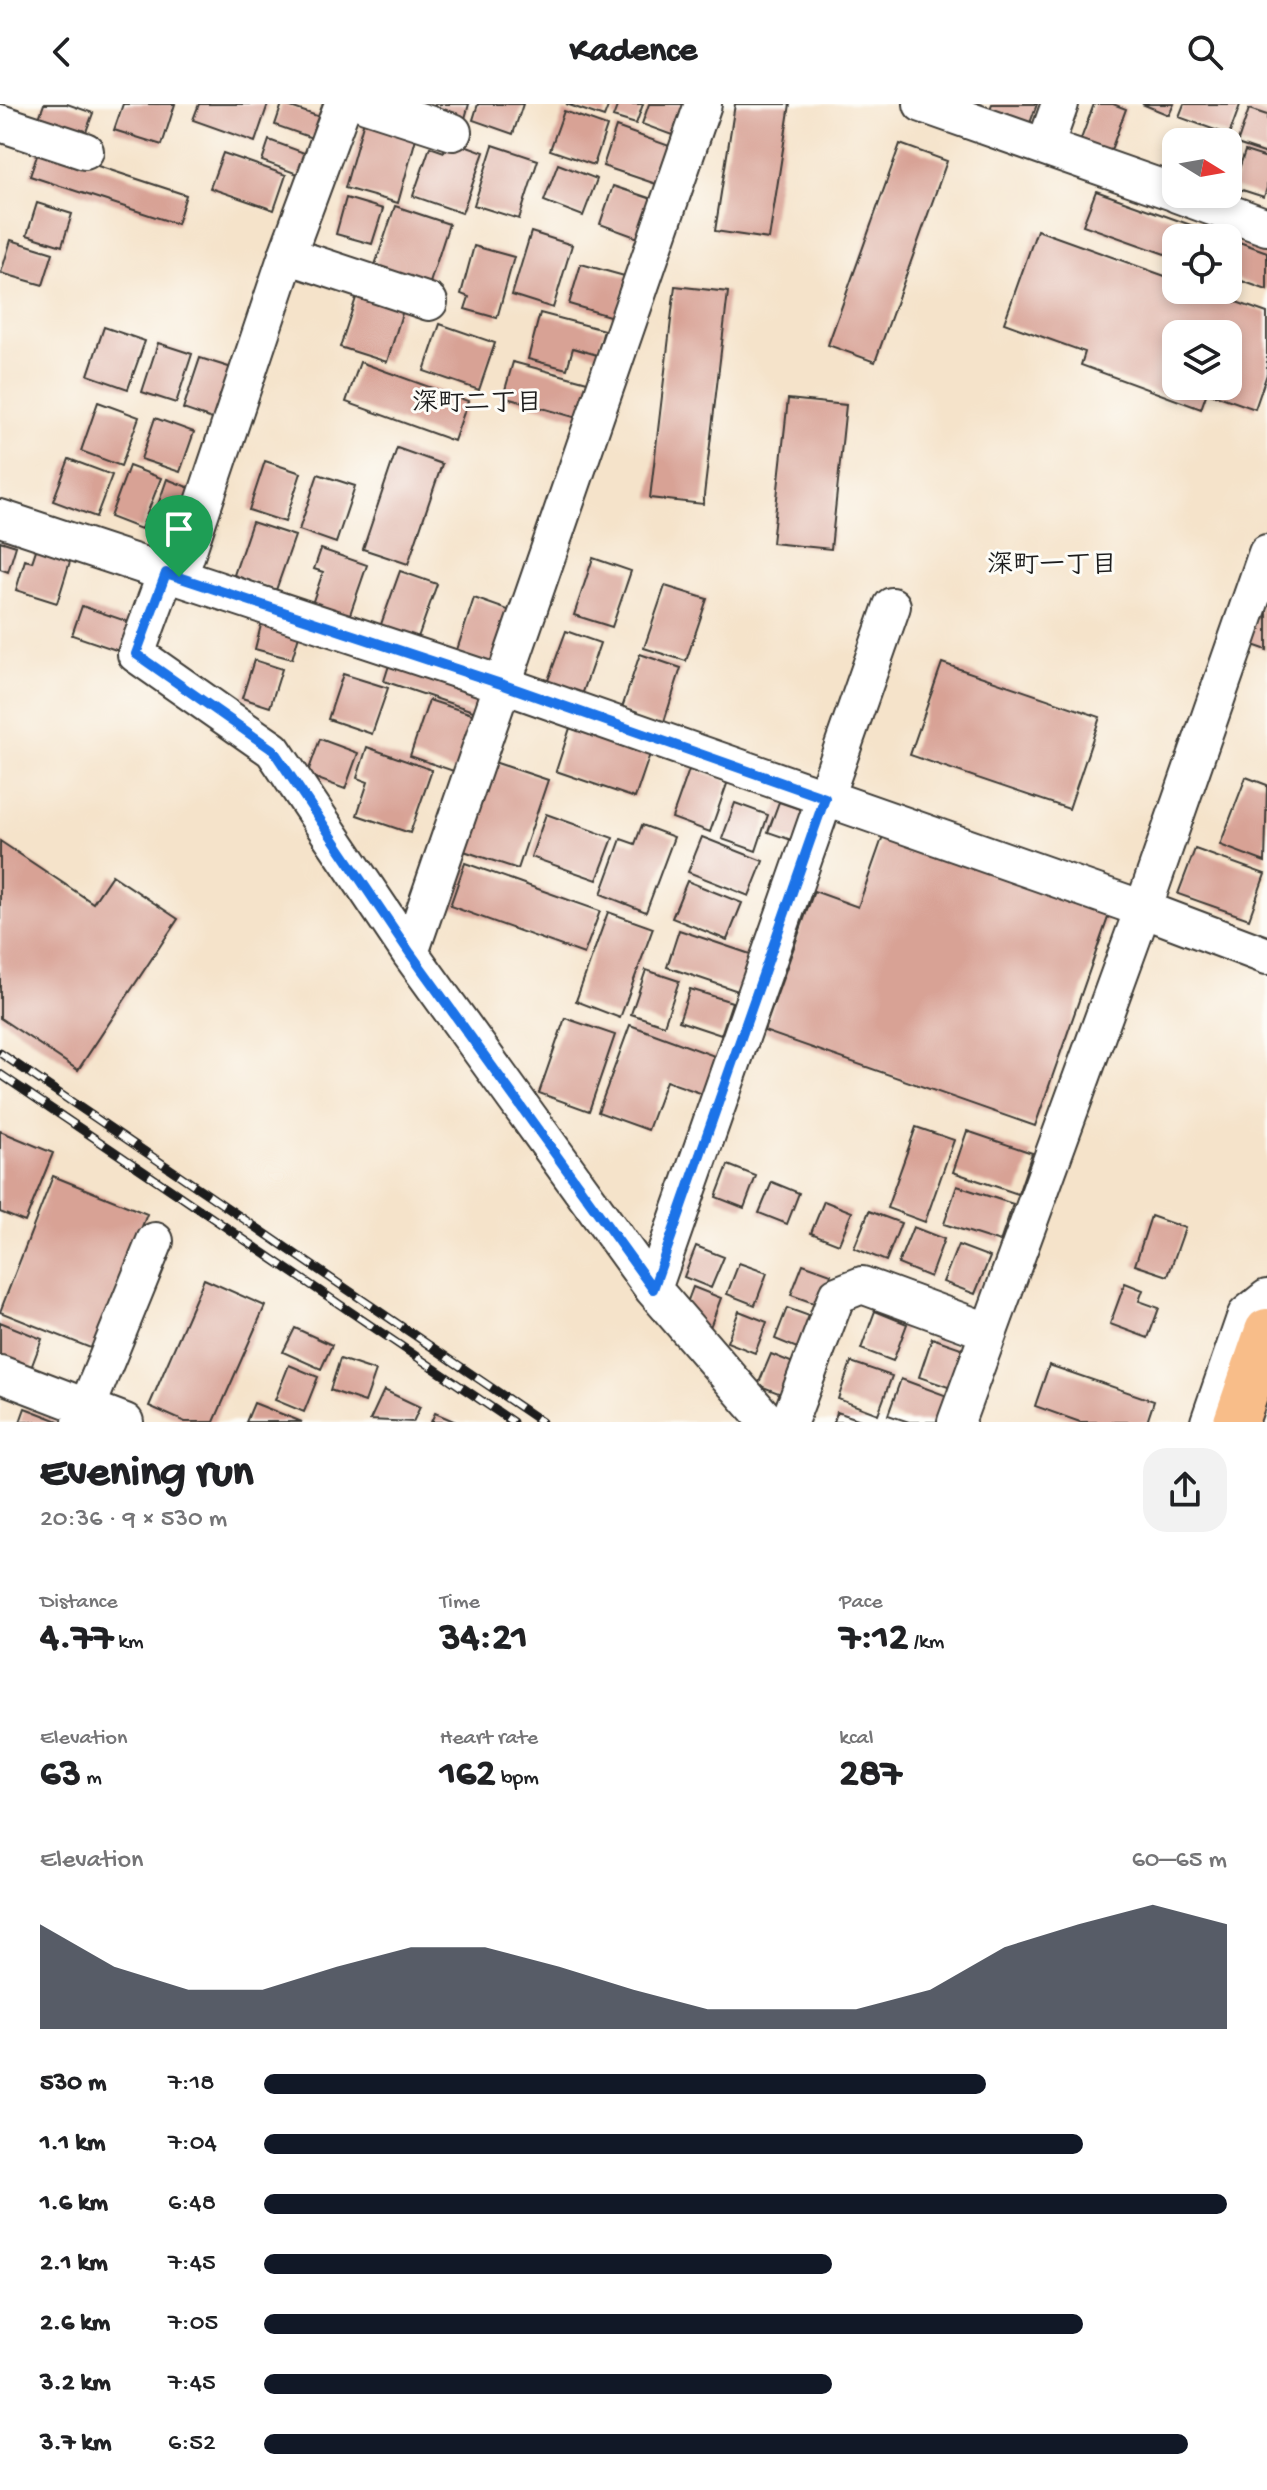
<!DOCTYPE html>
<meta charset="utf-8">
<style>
body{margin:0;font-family:"Gochi Hand","Klee One",sans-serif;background:#f2f2f2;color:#202124;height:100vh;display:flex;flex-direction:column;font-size:30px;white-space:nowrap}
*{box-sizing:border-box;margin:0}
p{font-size:26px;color:#757577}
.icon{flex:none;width:44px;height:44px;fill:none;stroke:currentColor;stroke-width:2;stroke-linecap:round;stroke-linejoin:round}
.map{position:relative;height:1318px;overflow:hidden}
.panel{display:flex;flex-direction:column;background:#fff;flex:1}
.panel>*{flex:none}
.needle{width:52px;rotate:101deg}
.fabs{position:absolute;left:1162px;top:24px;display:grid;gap:16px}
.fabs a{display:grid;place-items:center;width:80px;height:80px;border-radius:16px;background:#fff;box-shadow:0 4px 12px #0003;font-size:40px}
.pin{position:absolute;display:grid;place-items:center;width:68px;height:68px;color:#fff;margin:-82px -34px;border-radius:50% 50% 50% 0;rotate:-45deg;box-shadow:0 0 8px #0007}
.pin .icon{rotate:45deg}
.round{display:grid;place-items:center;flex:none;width:84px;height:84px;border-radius:24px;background:#f2f2f2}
.summary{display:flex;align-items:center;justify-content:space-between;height:136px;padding:0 40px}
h1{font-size:44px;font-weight:700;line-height:60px}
.stats{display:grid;grid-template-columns:repeat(3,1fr);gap:12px;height:136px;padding:8px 40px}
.stats div{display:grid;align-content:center}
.stats b{font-size:40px;font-weight:700}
.stats small{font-size:22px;font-weight:400}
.stats p{font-size:22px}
.chart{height:224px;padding:16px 40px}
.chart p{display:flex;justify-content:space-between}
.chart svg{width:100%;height:144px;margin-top:8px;fill:#111827;opacity:.7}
ul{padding:0 40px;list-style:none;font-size:26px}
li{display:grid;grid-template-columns:128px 96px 1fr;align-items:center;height:60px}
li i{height:20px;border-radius:10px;background:#111827}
header{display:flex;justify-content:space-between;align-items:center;height:104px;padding:0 40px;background:#fff;font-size:36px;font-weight:700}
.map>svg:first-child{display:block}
</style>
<header><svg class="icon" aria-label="back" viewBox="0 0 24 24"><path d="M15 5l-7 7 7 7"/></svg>Kadence<svg class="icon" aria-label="search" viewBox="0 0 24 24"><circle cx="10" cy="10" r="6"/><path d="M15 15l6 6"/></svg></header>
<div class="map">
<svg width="1267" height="1318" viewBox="0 0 1267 1318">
<rect width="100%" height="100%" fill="#fdfcf7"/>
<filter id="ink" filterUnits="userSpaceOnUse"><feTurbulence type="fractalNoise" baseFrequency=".0125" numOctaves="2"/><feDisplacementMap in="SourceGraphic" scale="16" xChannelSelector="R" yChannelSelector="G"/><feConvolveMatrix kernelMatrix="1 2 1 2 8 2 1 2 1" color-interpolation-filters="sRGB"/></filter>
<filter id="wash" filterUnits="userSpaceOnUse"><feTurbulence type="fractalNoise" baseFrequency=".006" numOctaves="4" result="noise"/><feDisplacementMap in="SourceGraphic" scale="32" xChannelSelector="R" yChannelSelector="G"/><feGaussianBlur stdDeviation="1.8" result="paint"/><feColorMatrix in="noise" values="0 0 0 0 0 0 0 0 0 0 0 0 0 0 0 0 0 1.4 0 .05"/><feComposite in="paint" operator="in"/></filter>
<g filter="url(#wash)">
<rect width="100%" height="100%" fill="#f5e3ca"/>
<g id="blocks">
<path fill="#d8a295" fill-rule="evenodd" d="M 44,0 L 67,0 L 93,9 L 84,33 L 38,17 Z
M 123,0 L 175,0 L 162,41 L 114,26 Z
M 199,0 L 268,0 L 255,38 L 193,16 Z
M 282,0 L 323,14 L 315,35 L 275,21 Z
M 435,0 L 469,0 L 464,18 L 433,8 Z
M 478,0 L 523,0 L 513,30 L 473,16 Z
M 566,0 L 609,0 L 604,13 Z
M 618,0 L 643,0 L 636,20 L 613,13 Z
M 649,0 L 684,0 L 672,31 L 642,20 Z
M 735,0 L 790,0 L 769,135 L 715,127 Z
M 992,0 L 1037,0 L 1030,19 L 990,5 Z
M 1094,0 L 1113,0 L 1126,5 L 1107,57 L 1077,46 Z
M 1142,0 L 1174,0 L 1169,11 Z
M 1184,0 L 1238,0 L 1240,1 L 1229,31 L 1179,13 Z
M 1249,5 L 1267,11 L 1267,50 L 1237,40 Z
M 564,7 L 607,22 L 594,61 L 550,46 Z
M 365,13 L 418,27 L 398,99 L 345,84 Z
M 616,23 L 675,44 L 662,82 L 603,62 Z
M 1195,28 L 1223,37 L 1223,38 L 1191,38 Z
M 448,35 L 484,48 L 462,109 L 413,92 L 430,43 L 444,48 Z
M 269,36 L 310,51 L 303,72 L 262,57 Z
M 900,40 L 947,57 L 875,258 L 828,241 Z
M 493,41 L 538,56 L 519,115 L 474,101 Z
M 40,43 L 186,91 L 177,120 L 30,72 Z
M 1245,47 L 1267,54 L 1267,84 L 1264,93 L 1233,83 Z
M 223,49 L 286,71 L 274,106 L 210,84 Z
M 558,60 L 597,75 L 583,112 L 544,97 Z
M 613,82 L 655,96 L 641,135 L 600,120 Z
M 1096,87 L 1227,134 L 1176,134 L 1176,154 L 1083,121 Z
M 346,94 L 383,105 L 372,140 L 336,130 Z
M 37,99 L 72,110 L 62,142 L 27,131 Z
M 395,102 L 449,120 L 429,182 L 374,164 Z
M 1037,126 L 1176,176 L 1176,186 L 1203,186 L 1267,209 L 1267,270 L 1255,305 L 1207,288 L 1201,305 L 1081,261 L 1085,248 L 1004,219 ZM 1176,230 L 1228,230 L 1228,282 L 1176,282 Z
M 531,128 L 572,141 L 553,204 L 512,191 Z
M 1228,134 L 1267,148 L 1267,186 L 1228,172 Z
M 11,136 L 53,149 L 43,181 L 1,169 Z
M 474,142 L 514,153 L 497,214 L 465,205 L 469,193 L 461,190 Z
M 581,160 L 628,173 L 616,214 L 569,200 Z
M 675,182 L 728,188 L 703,400 L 650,394 Z
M 358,188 L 404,203 L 387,258 L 340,243 Z
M 540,209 L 604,226 L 597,251 L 573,244 L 567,265 L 528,255 Z
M 440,220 L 495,239 L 479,286 L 424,267 Z
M 104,223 L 145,237 L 128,285 L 88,271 Z
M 158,239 L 192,250 L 176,299 L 142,288 Z
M 200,254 L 235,265 L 218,317 L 183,305 Z
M 360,258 L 468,297 L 454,337 L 346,298 Z
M 513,258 L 591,279 L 581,315 L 503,293 Z
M 788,295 L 846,301 L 831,445 L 772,439 Z
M 98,298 L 139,313 L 121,362 L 81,347 Z
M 155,314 L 194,328 L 180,368 L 141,355 Z
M 397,344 L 442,360 L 408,460 L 363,445 Z
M 69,355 L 112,371 L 96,413 L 53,397 Z
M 265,357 L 301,369 L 285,418 L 249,406 Z
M 129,362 L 161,374 L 141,425 L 110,413 Z
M 318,370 L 355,382 L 336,439 L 299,426 Z
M 167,375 L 200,388 L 183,436 L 150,424 Z
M 252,418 L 295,432 L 276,486 L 234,471 Z
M 0,437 L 16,442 L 8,468 L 0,465 Z
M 38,440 L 72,451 L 57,499 L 16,486 L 25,456 L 32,458 Z
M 321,445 L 367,461 L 348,516 L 311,503 L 323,468 L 314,465 Z
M 593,454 L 631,467 L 612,523 L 574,511 Z
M 400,467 L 437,480 L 416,539 L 379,526 Z
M 665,482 L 707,495 L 686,557 L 644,544 Z
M 1267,483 L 1267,546 L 1247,539 Z
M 474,494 L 511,507 L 494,561 L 456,549 Z
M 82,502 L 132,519 L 122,548 L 72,531 Z
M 262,517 L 300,528 L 292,555 L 255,545 Z
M 566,527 L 600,539 L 581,594 L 546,582 Z
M 640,550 L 681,564 L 663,621 L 621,607 Z
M 391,555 L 486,587 L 479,609 L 384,577 Z
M 254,556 L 282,565 L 270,603 L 242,594 Z
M 942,559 L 1100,613 L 1069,705 L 910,651 Z
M 343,570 L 388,584 L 372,630 L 328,615 Z
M 429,596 L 481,613 L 462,670 L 410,652 Z
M 570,624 L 650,650 L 635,694 L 556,667 Z
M 320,635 L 358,649 L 345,685 L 307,671 Z
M 367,643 L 432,666 L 410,729 L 357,711 L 368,678 L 357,674 Z
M 494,658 L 548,676 L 518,765 L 464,747 Z
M 690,663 L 728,677 L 710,728 L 672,714 Z
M 1246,673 L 1267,681 L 1265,758 L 1220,741 Z
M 779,698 L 811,709 L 800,739 L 768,728 Z
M 735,699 L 768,711 L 756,747 L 722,735 Z
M 546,710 L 613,734 L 597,776 L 531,753 Z
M 642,721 L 674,733 L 646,808 L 601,790 L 621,735 L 635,740 Z
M 885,726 L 1111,805 L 1035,1022 L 764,927 L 814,787 L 858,803 Z
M 702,733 L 763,757 L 749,792 L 688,768 Z
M 0,737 L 93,799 L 112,771 L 178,815 L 78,966 L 0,914 Z
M 1195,745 L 1265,770 L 1249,815 L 1178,790 Z
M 465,759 L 600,807 L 584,850 L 450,802 Z
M 687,777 L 742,799 L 727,836 L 672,814 Z
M 608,808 L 653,824 L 620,914 L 576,897 Z
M 679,826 L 756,852 L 744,889 L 667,863 Z
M 646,866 L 679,877 L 664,921 L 631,910 Z
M 690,885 L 732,898 L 721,931 L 679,917 Z
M 565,914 L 615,931 L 589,1007 L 539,989 Z
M 630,921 L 720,954 L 706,991 L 666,977 L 648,1026 L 598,1008 Z
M 916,1023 L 954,1036 L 925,1118 L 887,1104 Z
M 0,1027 L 53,1049 L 25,1118 L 0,1108 Z
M 967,1027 L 1032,1049 L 1018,1090 L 953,1068 Z
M 728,1061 L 756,1072 L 744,1104 L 716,1093 Z
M 53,1072 L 147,1110 L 93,1245 L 0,1208 Z
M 772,1078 L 799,1089 L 787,1120 L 759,1109 Z
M 957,1082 L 1013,1100 L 1000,1138 L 944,1120 Z
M 824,1097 L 852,1108 L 839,1140 L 811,1129 Z
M 869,1107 L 901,1119 L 886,1157 L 854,1144 Z
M 1151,1112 L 1185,1124 L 1168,1172 L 1135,1161 Z
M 913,1123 L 944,1135 L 930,1173 L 898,1160 Z
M 958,1141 L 990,1153 L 975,1190 L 943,1178 Z
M 696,1142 L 724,1153 L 711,1184 L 684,1173 Z
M 739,1159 L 767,1169 L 755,1201 L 727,1190 Z
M 803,1160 L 831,1170 L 819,1201 L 791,1191 Z
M 204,1175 L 265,1202 L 214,1318 L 185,1318 L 149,1302 Z
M 1125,1179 L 1143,1186 L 1139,1197 L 1159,1204 L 1148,1234 L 1110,1220 Z
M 693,1183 L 721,1194 L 709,1226 L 681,1215 Z
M 787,1204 L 815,1214 L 802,1246 L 775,1235 Z
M 739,1207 L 767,1218 L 755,1249 L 727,1238 Z
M 875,1207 L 907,1220 L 893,1257 L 861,1245 Z
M 0,1218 L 42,1235 L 31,1264 L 0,1252 Z
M 295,1224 L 332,1241 L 321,1265 L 283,1248 Z
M 932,1234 L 964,1245 L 951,1284 L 919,1273 Z
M 771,1250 L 798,1261 L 786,1292 L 758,1281 Z
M 340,1255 L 376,1267 L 365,1298 L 330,1286 Z
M 851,1258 L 892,1272 L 878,1310 L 838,1295 Z
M 289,1261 L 318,1273 L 304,1308 L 275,1296 Z
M 1049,1261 L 1154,1297 L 1147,1318 L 1080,1318 L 1035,1302 Z
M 901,1275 L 950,1293 L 941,1318 L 909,1318 L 888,1311 Z
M 384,1286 L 420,1303 L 413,1318 L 370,1316 Z
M 254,1299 L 302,1318 L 246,1318 Z
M 25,1304 L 61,1318 L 20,1318 Z
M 837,1308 L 864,1317 L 864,1318 L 834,1318 Z
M 435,1309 L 456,1318 L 431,1318 Z"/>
</g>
</g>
<g filter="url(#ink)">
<use href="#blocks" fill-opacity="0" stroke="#3d3a36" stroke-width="2"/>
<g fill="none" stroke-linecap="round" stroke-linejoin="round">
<g stroke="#3d3a36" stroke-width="40">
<path id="minor" d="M 366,0 L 453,28
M 922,0 L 1176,89
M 0,19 L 85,47
M 1045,42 L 1060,0
M 1177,90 L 1267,123
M 287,151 L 429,198
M 0,414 L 501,580 L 1143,805 L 1267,852
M 166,469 L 136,550 L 273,646 L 410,849 L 653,1185 L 768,1318
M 179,473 L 287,151 L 343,0
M 410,849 L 703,0
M 653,1185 L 892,502
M 0,1270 L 125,1318
M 81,1318 L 155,1137
M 789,1318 L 837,1191 L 862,1181 L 987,1227
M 956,1318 L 1143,805 L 1267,449
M 1209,1318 L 1246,1211 L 1267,1194"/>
</g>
<g stroke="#3d3a36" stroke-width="48">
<path id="highway" d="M 1236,1318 L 1267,1227"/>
</g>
<use href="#minor" stroke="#fff" stroke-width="36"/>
<use href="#highway" stroke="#f8bd89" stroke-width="44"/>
<g stroke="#1c1c1c" stroke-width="9">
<path id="rail" d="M 0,949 L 542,1318
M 0,970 L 513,1318"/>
</g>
<use href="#rail" stroke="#fdfcf7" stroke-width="6" stroke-dasharray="18" stroke-linecap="butt"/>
</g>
</g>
<g fill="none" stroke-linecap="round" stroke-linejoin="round" filter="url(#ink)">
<g stroke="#fff" stroke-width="16">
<path id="route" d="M 166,469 L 501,580 L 825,694 L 653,1185 L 410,849 L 273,646 L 136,550 Z"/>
</g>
<use href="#route" stroke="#1a73e8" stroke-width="10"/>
</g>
<g text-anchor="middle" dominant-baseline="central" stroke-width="6" stroke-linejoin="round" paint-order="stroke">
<g font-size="26" font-weight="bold" fill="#1c1c1c" stroke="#fdfcf7">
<text x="477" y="301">深町二丁目</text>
<text x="1052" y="463">深町一丁目</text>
</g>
</g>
</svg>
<div class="fabs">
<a><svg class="needle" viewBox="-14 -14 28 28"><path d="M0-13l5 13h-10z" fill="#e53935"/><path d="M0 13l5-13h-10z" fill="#757577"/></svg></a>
<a><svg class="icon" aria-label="locate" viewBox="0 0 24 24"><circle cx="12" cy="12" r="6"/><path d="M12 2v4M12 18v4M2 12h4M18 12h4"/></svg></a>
<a><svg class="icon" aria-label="layers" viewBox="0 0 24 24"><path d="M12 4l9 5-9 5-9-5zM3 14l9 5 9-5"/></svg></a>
</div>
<div class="pin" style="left:179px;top:473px;background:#1e9e55"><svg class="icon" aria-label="arrive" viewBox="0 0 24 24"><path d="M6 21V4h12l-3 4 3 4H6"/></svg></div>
</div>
<section class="panel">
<div class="summary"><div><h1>Evening run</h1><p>20:36 · 9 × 530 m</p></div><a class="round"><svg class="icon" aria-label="share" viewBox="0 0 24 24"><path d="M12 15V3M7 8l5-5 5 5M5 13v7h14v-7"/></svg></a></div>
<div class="stats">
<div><p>Distance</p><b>4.77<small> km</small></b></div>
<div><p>Time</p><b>34:21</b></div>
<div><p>Pace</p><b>7:12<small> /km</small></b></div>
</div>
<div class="stats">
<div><p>Elevation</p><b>63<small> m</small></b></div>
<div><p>Heart rate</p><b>162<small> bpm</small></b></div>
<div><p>kcal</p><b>287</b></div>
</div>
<div class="chart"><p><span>Elevation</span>60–65 m</p>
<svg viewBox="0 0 160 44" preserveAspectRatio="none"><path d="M0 44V12L10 25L20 32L30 32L40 25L50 19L60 19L70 25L80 32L90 38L100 38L110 38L120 32L130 19L140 12L150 6L160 12V44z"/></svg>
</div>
<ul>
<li><b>530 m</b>7:18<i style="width:75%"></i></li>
<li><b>1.1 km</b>7:04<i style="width:85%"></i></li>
<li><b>1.6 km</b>6:48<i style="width:100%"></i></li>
<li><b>2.1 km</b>7:45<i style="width:59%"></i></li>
<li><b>2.6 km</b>7:05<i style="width:85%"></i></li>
<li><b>3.2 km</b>7:45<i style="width:59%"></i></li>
<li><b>3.7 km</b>6:52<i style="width:96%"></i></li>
</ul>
</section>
